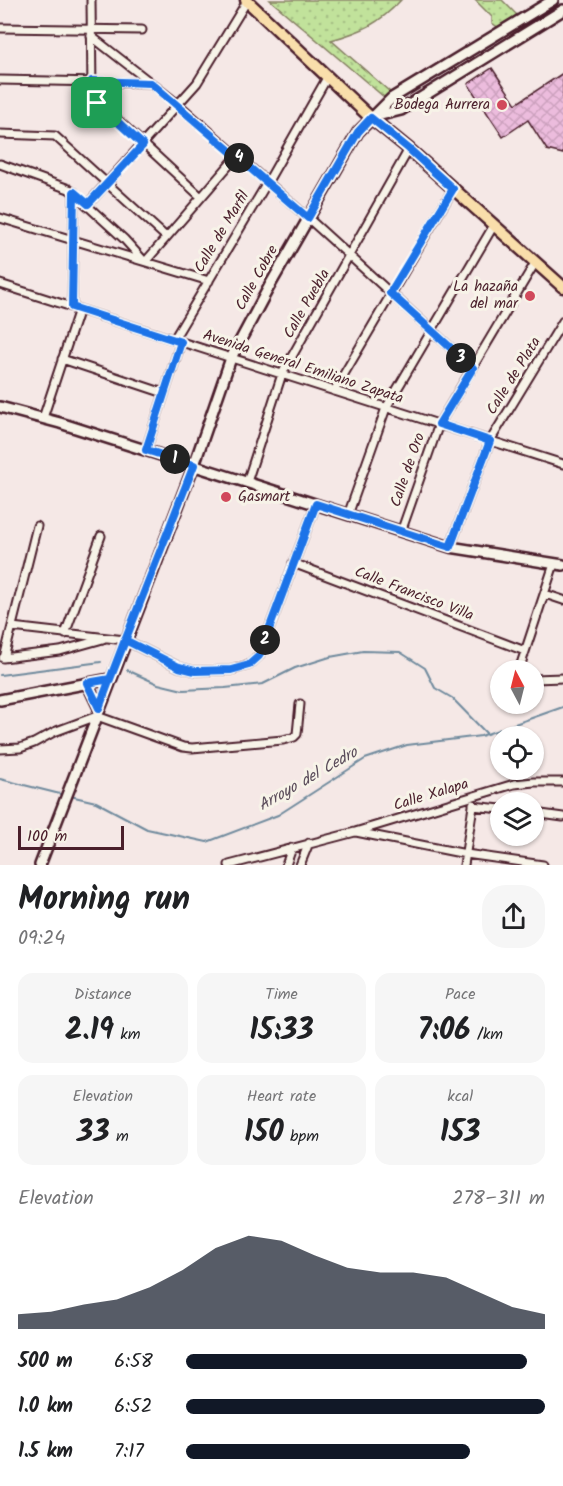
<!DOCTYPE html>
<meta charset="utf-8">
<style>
body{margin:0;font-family:Kalam,sans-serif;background:#f6f6f6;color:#202124;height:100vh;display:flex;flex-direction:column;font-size:22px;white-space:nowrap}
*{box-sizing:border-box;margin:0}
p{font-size:20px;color:#757577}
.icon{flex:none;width:33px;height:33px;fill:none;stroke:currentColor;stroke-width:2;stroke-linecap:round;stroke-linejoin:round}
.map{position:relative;height:865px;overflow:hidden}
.panel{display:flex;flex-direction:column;background:#fff;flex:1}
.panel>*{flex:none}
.needle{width:39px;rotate:353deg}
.buttons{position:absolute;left:490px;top:660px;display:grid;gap:12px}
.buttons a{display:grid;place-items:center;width:54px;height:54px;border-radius:50%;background:#fff;box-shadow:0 2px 4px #0004;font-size:30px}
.scale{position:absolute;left:18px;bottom:15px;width:106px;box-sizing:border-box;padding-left:6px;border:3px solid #4a1f2b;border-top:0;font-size:16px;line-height:21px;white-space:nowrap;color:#4a1f2b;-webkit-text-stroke:4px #f7f3e8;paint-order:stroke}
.pin{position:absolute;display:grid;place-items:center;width:51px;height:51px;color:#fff;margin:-26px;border-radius:12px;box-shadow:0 3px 9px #0006}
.km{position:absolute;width:30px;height:30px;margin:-15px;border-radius:50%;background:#222;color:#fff;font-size:16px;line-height:30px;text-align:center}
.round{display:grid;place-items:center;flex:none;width:63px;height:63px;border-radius:24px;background:#f6f6f6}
.headline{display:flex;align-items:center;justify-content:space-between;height:102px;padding:0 18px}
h1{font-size:33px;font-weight:800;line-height:45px}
.metrics{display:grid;grid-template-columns:repeat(3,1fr);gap:9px;height:102px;padding:6px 18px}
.metrics div{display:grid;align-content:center;border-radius:15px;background:#f6f6f6;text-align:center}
.metrics b{font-size:30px;font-weight:800}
.metrics small{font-size:16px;font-weight:400}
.metrics p{font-size:16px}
.chart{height:168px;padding:12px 18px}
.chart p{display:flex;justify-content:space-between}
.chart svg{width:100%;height:108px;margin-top:6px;fill:#111827;opacity:.7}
ul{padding:0 18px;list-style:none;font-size:20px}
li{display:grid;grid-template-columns:96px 72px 1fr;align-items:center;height:45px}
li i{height:15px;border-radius:8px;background:#111827}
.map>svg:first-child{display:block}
</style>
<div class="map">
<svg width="563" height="865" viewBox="0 0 563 865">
<defs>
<pattern id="park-dots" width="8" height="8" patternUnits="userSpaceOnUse" patternTransform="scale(1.5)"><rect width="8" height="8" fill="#c1e29b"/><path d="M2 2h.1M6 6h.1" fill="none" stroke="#a7c186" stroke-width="1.8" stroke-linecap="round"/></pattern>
<pattern id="building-cross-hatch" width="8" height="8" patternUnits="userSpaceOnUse" patternTransform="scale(1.5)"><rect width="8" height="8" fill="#ecbcdd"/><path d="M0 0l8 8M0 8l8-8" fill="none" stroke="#cca1be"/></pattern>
</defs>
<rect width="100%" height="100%" fill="#f5e8e6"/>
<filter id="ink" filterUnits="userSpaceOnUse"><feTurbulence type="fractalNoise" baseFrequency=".0167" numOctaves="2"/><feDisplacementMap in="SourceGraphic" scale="12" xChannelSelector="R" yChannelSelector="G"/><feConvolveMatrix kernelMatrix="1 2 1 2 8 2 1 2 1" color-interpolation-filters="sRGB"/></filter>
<g filter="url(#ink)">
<path fill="url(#park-dots)" stroke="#868063" stroke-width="1.5" d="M 270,0 L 401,0 C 379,24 361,32 331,40 L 390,92 L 384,97 Z
M 475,0 L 502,0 L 518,16 L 499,28 L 492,23 L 492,17 Z"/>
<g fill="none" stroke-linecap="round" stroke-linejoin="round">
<path stroke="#6f8a9d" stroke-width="2" d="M 127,670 L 158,684 L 183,690 L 225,688 L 263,684 L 295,668 L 330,657 L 363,651 L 400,652 L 425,668 L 435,688 L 452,698 L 487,734
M 0,675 L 101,662
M 0,779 L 64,795
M 70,796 L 96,802 L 147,829 L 207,842 L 278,815 L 365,759 L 407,745 L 481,736 L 563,707"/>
</g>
<path fill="url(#building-cross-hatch)" stroke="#4a1f2b" stroke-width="1.5" d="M 492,68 L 516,104 L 563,73 L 563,154 L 547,150 L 528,120 L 503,137 L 468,84 Z"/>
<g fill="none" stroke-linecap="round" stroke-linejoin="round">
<g stroke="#4a1f2b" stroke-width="11">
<path id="street" d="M 91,0 L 92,92 L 94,98 L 201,197
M 0,28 L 142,30
M 91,36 L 178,104 L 308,218 L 473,368
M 0,80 L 151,83
M 0,134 L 55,136 L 166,237
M 0,164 L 69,189 L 124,239 L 144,261
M 88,204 L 197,83 L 247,1
M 0,218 L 209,281
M 146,261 L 237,156
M 0,284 L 563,464
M 72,307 L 74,192
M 174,339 L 267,183 L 328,76
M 62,359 L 164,393
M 334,391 L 453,189
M 43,418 L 79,309
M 146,450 L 181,342
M 247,482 L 282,374 L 409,149
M 348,515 L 386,408 L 494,225
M 401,532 L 439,424 L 535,263
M 450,547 L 490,441 L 563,321
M 293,563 L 525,651
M 545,594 L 563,600
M 12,627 L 125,640 L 179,667 L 195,671 L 231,670 L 249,665 L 259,656 L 316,504
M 65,634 L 101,536
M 3,658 L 60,651 L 103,639
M 4,658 L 37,526
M 519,670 L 554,564
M 534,679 L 563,678
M 0,749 L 20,748 L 34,743 L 54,732 L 97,716 L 183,747 L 192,748 L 283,740 L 294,737 L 297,734 L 300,704
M 473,804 L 473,806 L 501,809
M 534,813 L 563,817
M 356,832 L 466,854 L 543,865
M 229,865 L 355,832 L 514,784 L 534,782 L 563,782
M 286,865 L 292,848
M 300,865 L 309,843
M 464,865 L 473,806"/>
</g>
<g stroke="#4a1f2b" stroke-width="14">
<path id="secondary" d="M 373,117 L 401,110 L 563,10
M 0,407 L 60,423 L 450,547 L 563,565
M 87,683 L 99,708
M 0,700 L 110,679
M 40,865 L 194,465 L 231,358 L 269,287 L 358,132 L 392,98 L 553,0"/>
</g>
<g stroke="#4a1f2b" stroke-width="15">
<path id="primary" d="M 246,0 L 371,118 L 409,149 L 563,287"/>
</g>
<use href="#street" stroke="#f7f3e8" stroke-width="7"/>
<use href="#secondary" stroke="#f7f3e8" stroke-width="9"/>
<use href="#primary" stroke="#f9deab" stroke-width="10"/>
</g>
</g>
<g fill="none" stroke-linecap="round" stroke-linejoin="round" filter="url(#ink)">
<g stroke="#fff" stroke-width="12">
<path id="route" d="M 97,103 L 143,145 L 88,204 L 74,192 L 72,307 L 181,342 L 146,450 L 194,465 L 110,679 L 99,708 L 87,683 L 110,679 L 125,640 L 179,667 L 195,671 L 231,670 L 249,665 L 259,656 L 316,504 L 450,547 L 490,441 L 439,424 L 473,368 L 390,293 L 453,189 L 409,149 L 371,118 L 358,132 L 308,218 L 151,83 L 92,81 L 92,92 L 97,103"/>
</g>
<use href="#route" stroke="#1a73e8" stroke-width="8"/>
</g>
<g fill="#d1495b" stroke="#f7f3e8" stroke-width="2">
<circle cx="502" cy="105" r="6"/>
<circle cx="530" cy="296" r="6"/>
<circle cx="226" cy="497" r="6"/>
</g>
<g text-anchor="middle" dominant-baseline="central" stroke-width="6" stroke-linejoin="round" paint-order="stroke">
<g font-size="15" fill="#4a1f2b" stroke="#f7f3e8" text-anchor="end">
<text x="490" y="105">Bodega Aurrera</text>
<text x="518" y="287">La hazaña<tspan x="518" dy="17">del mar</tspan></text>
<text x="238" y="497" text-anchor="start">Gasmart</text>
</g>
<g font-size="15" fill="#4a1f2b" stroke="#f7f3e8">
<text transform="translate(222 232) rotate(-59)">Calle de Marfil</text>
<text transform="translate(257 278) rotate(-61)">Calle Cobre</text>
<text transform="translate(307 304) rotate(-60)">Calle Puebla</text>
<text transform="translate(303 367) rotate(18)">Avenida General Emiliano Zapata</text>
<text transform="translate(514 376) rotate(-58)">Calle de Plata</text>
<text transform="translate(408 470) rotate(-71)">Calle de Oro</text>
<text transform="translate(414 594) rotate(21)">Calle Francisco Villa</text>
<text transform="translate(431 795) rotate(-17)">Calle Xalapa</text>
</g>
<g font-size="16" font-style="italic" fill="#5a4c5a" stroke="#f7f3e8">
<text transform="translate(308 779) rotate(-30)">Arroyo del Cedro</text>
</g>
</g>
</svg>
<div class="buttons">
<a><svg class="needle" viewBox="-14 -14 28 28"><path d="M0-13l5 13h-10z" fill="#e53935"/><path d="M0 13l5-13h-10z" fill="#757577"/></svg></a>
<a><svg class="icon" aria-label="locate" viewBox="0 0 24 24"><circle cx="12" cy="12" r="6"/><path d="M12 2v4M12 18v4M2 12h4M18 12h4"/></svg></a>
<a><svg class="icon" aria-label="layers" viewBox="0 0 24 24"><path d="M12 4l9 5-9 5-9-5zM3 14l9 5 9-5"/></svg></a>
</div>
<div class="scale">100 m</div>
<div class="pin" style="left:97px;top:103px;background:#1e9e55"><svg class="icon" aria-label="arrive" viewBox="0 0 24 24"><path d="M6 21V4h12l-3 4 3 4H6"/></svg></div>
<b class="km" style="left:175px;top:459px">1</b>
<b class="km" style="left:265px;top:640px">2</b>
<b class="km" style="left:461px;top:358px">3</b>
<b class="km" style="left:239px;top:158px">4</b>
</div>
<section class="panel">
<div class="headline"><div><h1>Morning run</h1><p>09:24</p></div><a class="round"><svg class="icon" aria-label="share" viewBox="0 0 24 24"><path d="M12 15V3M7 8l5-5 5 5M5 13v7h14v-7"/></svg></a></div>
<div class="metrics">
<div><p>Distance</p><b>2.19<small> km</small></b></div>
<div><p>Time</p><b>15:33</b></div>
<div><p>Pace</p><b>7:06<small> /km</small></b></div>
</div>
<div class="metrics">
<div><p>Elevation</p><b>33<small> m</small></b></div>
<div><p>Heart rate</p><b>150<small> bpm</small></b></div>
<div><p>kcal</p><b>153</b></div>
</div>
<div class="chart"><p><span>Elevation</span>278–311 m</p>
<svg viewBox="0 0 160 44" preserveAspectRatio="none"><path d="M0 44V38L10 37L20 34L30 32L40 27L50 20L60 11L70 6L80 8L90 14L100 19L110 21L120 21L130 23L140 29L150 35L160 38V44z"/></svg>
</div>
<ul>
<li><b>500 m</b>6:58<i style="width:95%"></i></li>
<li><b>1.0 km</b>6:52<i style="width:100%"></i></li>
<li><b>1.5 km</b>7:17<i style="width:79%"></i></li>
</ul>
</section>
